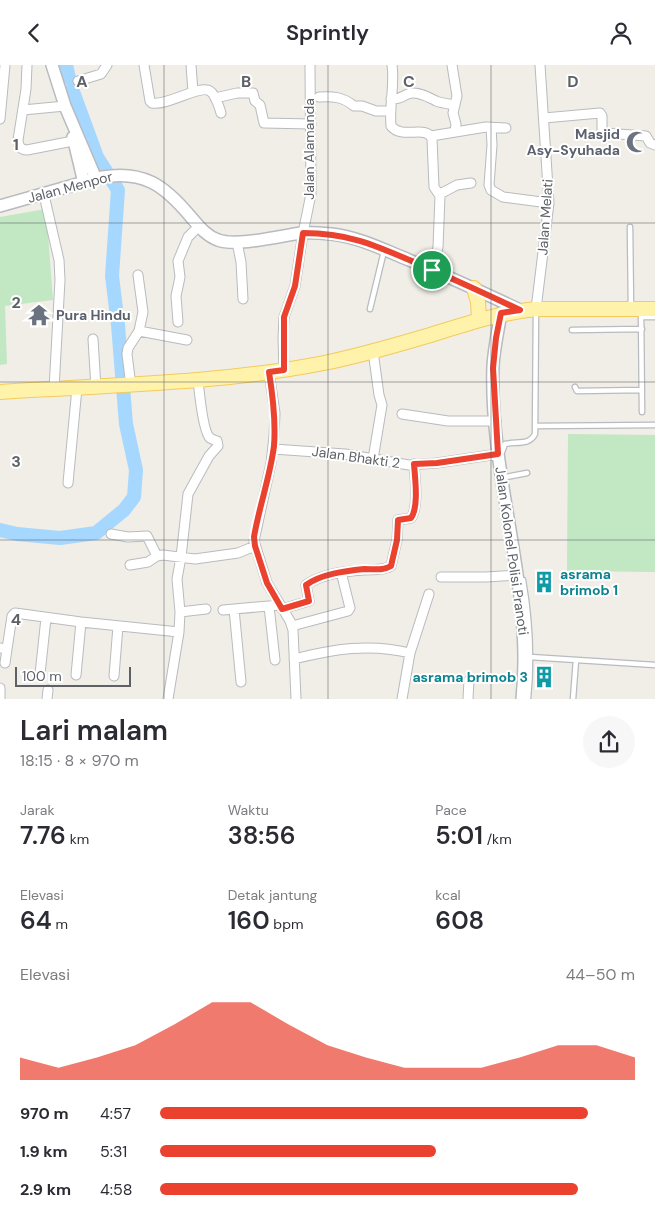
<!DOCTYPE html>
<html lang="id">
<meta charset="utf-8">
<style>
body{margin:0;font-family:"DM Sans",sans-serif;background:#f7f7f7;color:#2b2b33;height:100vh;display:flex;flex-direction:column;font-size:19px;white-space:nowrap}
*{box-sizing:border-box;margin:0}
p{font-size:16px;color:#7c7c81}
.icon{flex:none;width:28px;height:28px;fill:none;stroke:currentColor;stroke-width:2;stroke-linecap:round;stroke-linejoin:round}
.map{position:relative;height:634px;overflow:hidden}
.sheet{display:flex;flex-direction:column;background:#fff;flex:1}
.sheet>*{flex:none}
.scale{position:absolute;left:15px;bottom:12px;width:116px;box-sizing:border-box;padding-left:5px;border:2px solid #5d6166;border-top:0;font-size:14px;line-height:18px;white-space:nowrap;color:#5d6166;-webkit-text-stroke:4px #fff;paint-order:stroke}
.pin{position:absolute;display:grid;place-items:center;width:42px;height:42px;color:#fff;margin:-21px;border:2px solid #fff;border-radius:50%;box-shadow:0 1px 5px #0007}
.round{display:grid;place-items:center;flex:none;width:52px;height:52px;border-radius:26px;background:#f7f7f7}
.overview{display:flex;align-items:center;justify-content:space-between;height:85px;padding:0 20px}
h1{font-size:28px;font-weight:600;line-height:38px}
.metrics{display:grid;grid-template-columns:repeat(3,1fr);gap:8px;height:85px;padding:5px 20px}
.metrics div{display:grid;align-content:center}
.metrics b{font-size:25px;font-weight:600}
.metrics small{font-size:14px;font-weight:400}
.metrics p{font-size:14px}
.chart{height:140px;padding:10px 20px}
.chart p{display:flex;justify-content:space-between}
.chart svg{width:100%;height:90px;margin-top:5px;fill:#eb4230;opacity:.7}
ul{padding:0 20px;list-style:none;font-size:16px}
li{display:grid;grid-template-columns:80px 60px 1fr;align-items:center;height:38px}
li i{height:12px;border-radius:6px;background:#eb4230}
header{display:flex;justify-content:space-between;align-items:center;height:65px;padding:0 20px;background:#fff;font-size:22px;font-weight:600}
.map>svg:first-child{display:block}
</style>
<header><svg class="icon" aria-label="back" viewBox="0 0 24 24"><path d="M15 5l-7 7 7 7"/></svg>Sprintly<svg class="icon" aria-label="person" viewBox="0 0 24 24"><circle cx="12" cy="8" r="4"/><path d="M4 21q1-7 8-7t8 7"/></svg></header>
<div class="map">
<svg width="655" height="634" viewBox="0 0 655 634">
<rect width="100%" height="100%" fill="#f0eee6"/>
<path fill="#c2e7c3" d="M 46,144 L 53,235 L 5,241 L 7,299 L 0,300 L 0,152 Z
M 568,369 L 655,370 L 655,507 L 567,506 Z"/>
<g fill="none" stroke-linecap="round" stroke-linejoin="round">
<path stroke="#a6d7ff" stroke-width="14" d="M 66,0 L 69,13
M 0,465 L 17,469 L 60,473 L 96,468 L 124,445 L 134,432 L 136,405 L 126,359 L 118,260 L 112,211 L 118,125 L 97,92 L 72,24"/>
<g stroke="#b8bbbf" stroke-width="7">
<path id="lane" d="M 630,162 L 631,243
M 370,244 L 384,186
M 641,246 L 642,347
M 642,252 L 655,252
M 572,265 L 642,264
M 575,322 L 577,326 L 642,325
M 535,361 L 655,360
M 502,387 L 505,379 C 516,376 529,381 535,369 L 536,245
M 506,412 L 527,408
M 523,515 C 530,555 532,594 528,634
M 530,592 L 655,600
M 573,634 L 576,595"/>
</g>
<g stroke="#b8bbbf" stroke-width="11">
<path id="street" d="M 27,0 L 26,24 L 18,75 C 18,81 21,85 27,85 L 73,76
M 144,0 L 150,36 L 152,38 C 168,41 200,19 210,26 C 216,30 219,42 221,48
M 191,0 L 193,27
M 392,0 C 395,20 389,40 391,61 C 402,75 427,59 432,74 L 434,122 L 440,131 L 438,182 L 432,205
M 452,0 L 457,31 L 453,48 L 456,59 L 455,67
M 78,16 L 101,9 L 107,0
M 319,32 C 333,31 343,32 354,41 L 362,41 L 376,46 L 391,46
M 215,33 L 237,28 L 253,28 L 255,36 L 260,40 L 264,58 L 311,59
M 391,34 C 403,35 404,28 413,28 C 422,28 428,32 436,36 C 441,38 449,39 455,40
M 23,45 L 65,41
M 544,53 L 600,48 L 602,51 L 602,65 L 605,68 L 646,71 L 650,78 L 655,80
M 0,54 L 5,0
M 491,62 L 492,80 L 489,120 L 491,125 L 503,132 L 549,138
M 431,71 L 486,62 L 506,63
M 440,129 L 457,120 L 471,118
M 44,130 L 59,195 L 60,215 L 54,324
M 237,177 L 241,197 L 243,234
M 536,244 L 549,138 L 540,0
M 178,257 L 176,231 L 180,212 L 178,196 L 188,172 L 199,161
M 139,266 L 187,275
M 93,274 L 96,323
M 373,286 L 379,330 L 382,340 L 373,394
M 284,305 L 283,273 L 284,252 L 295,221 L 303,168 L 311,129 L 310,0
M 269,307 L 275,348 L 274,371 L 271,398 L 254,476 L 267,518 L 290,556 L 293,565 L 296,634
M 131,321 L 127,289 L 128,283 L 139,266 L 143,247 L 138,210
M 402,349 L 448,356 L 496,356
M 273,384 L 345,389 L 409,400 L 437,398 L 498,389
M 68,418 L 77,323
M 111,469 L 128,472 L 147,471 L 157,491
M 157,491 L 163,490 L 195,494 L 238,488 L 255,481
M 130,500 L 148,497 L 157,491
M 441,512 L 486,512 L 517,510
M 269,541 L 275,595
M 234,544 L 241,617
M 282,544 L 309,536 L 306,520 C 321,509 345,506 364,505 C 373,504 383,506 391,501 L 397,475 L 398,455 L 411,453 C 419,442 415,413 414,399
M 223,545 L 280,540
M 180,547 L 206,544
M 292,561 L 348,546 L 350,543 L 342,511
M 0,583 L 7,584 L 12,551 L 15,548 L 81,557 L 179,567
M 294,594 C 334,584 369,578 410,588
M 5,598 L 7,584
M 40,609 L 46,553
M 76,610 L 81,557
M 114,611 L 118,561
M 0,633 L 0,623
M 47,634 L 48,625
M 168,634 L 179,567 L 180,547 L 177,514 L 181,492 L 188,429 L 209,391 L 218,381 L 217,376 C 216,376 210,373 210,373 C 203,367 199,325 198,315
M 402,634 L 410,588 L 429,529
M 468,634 L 469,615"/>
</g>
<g stroke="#b7babf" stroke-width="14">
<path id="secondary" d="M 52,0 L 65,41 L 96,114
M 73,72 L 84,118
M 0,141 L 102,112 C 143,105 164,120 190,151 C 198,160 206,171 218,175 C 236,182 280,171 301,168 C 310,167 321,168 331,169 C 359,172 384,185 409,195 C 447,211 484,228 520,245
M 501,248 C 498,266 494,283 493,301 C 489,413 534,522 522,634"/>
</g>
<g stroke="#f3cb5c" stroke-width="16">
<path id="primary" d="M 474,223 L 478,237 L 479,254
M 0,327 C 108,320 217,319 324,298 C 359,291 393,281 427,271 C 463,260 498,248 536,244 L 655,244"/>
</g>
<use href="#lane" stroke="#fff" stroke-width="4.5"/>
<use href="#street" stroke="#fff" stroke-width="9"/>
<use href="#secondary" stroke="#fff" stroke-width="11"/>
<use href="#primary" stroke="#fff3ab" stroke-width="14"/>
</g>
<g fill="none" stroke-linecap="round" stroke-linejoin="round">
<g stroke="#fff" stroke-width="10">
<path id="route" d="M 303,168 C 352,168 379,182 423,201 C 456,215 488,230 520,245 L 501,248 L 496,273 L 493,303 L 498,389 L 437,398 L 414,399 C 415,413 419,442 411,453 L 398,455 L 397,475 L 391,501 C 383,506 373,504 364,504 C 345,506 321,509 306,520 L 309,536 L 282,544 L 267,518 L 255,481 L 254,472 C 259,442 270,412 274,381 C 276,356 273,332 269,307 L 284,305 L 284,252 L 295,221 Z"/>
</g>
<use href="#route" stroke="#eb4230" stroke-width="6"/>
</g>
<path fill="none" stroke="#5d6166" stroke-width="1" stroke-opacity="0.55" d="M 164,0 L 164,634M 328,0 L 328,634M 491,0 L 491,634M 0,158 L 655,158M 0,317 L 655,317M 0,475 L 655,475"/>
<defs>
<g id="mosque-bare" transform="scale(1.725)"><path d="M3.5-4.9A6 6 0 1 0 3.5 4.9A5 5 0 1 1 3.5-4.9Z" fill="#6b7280" stroke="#fff" stroke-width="2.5" paint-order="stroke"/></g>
<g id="temple-bare" transform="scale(1.725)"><path d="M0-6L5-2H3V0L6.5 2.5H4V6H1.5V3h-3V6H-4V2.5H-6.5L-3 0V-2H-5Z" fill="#6b7280" stroke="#fff" stroke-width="2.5" paint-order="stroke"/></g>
<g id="building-bare" transform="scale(1.725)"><path d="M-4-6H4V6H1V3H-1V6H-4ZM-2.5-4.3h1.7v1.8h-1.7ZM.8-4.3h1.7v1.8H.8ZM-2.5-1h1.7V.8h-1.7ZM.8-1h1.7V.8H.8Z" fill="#0f9aa8" stroke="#fff" stroke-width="2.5" paint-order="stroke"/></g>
</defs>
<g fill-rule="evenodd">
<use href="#mosque-bare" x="637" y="77"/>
<use href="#temple-bare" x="39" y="250"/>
<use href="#building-bare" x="544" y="517"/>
<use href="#building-bare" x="544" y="612"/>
</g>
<g text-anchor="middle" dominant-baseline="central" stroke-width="4" stroke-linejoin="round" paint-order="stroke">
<g font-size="14" font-weight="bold" fill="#5b616d" stroke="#fff" text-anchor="end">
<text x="620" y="69">Masjid<tspan x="620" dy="16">Asy-Syuhada</tspan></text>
<text x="56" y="250" text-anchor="start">Pura Hindu</text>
</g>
<g font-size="14" fill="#5d6166" stroke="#fff">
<text transform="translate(309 84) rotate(-90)">Jalan Alamanda</text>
<text transform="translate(70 122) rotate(-15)">Jalan Menpor</text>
<text transform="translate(545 152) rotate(-86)">Jalan Melati</text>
<text transform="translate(356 392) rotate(8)">Jalan Bhakti 2</text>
<text transform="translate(512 486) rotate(82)">Jalan Kolonel Polisi Pranoti</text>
</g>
<g font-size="14" font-weight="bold" fill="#0d838f" stroke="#fff" text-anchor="start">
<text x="560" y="509">asrama<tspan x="560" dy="16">brimob 1</tspan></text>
<text x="528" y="612" text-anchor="end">asrama brimob 3</text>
</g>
</g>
<g font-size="16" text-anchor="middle" font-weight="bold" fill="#5d6166" stroke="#fff" stroke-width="4" stroke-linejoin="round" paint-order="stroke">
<text x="82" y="22">A</text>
<text x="246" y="22">B</text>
<text x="409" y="22">C</text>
<text x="573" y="22">D</text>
<text x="16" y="85">1</text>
<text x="16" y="243">2</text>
<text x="16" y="402">3</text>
<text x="16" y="560">4</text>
</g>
</svg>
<div class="scale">100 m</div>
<div class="pin" style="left:432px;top:205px;background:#1e9e55"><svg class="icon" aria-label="arrive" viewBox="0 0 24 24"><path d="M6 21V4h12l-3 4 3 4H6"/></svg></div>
</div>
<section class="sheet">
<div class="overview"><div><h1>Lari malam</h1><p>18:15 · 8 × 970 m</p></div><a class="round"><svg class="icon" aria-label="share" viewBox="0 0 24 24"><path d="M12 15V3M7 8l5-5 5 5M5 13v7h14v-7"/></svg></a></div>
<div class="metrics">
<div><p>Jarak</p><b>7.76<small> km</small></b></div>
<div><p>Waktu</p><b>38:56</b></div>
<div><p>Pace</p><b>5:01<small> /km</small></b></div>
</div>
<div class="metrics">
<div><p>Elevasi</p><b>64<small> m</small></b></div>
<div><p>Detak jantung</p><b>160<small> bpm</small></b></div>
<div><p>kcal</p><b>608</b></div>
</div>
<div class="chart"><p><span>Elevasi</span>44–50 m</p>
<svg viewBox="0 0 160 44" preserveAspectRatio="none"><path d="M0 44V33L10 38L20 33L30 27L40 17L50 6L60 6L70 17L80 27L90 33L100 38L110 38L120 38L130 33L140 27L150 27L160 33V44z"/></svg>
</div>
<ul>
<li><b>970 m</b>4:57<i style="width:90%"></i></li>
<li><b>1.9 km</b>5:31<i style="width:58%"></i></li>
<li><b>2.9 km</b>4:58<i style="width:88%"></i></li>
</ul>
</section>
